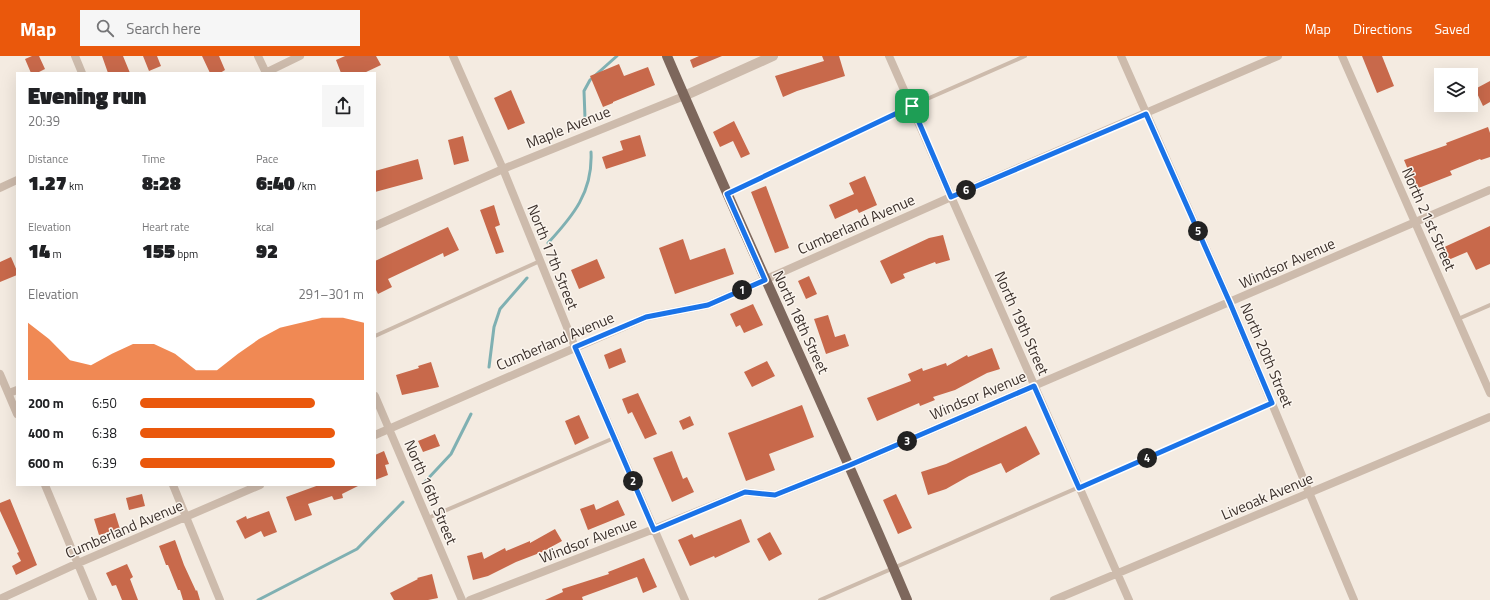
<!DOCTYPE html>
<meta charset="utf-8">
<style>
body{margin:0;font-family:"Titillium Web",sans-serif;background:#f6f6f6;color:#202124;height:100vh;display:flex;flex-direction:column;font-size:15px;white-space:nowrap}
*{box-sizing:border-box;margin:0}
p{font-size:13px;color:#757577}
.icon{flex:none;width:22px;height:22px;fill:none;stroke:currentColor;stroke-width:2;stroke-linecap:round;stroke-linejoin:round}
.map{position:relative;flex:1;overflow:hidden}
.panel{position:absolute;left:16px;top:16px;width:360px;height:414px;display:flex;flex-direction:column;background:#fff;border-radius:0px;box-shadow:0 4px 16px #0002}
.panel>*{flex:none}
.fabs{position:absolute;left:1434px;top:12px;display:grid;gap:8px}
.fabs a{display:grid;place-items:center;width:44px;height:44px;border-radius:0px;background:#fff;box-shadow:0 4px 16px #0002;font-size:20px}
.pin{position:absolute;display:grid;place-items:center;width:34px;height:34px;color:#fff;margin:-17px;border-radius:8px;box-shadow:0 2px 6px #0006}
.km{position:absolute;width:20px;height:20px;margin:-10px;border-radius:50%;background:#222;color:#fff;font-size:11px;line-height:20px;text-align:center}
.round{display:grid;place-items:center;flex:none;width:42px;height:42px;border-radius:0px;background:#f6f6f6}
.overview{display:flex;align-items:center;justify-content:space-between;height:68px;padding:0 12px}
h1{font-size:22px;font-weight:800;line-height:30px}
.stats{display:grid;grid-template-columns:repeat(3,1fr);gap:6px;height:68px;padding:4px 12px}
.stats div{display:grid;align-content:center}
.stats b{font-size:20px;font-weight:800}
.stats small{font-size:11px;font-weight:400}
.stats p{font-size:11px}
.chart{height:112px;padding:8px 12px}
.chart p{display:flex;justify-content:space-between}
.chart svg{width:100%;height:72px;margin-top:4px;fill:#ea580c;opacity:.7}
ul{padding:0 12px;list-style:none;font-size:13px}
li{display:grid;grid-template-columns:64px 48px 1fr;align-items:center;height:30px}
li i{height:10px;border-radius:5px;background:#ea580c}
header{display:flex;align-items:center;gap:24px;box-sizing:border-box;height:56px;padding:0 20px;background:#ea580c;color:#fff}
header strong{font-size:19px}
nav{display:flex;gap:22px;margin-inline-start:auto;font-size:14px}
.search{width:280px;height:36px;background:#f6f6f6;display:flex;align-items:center;gap:10px;box-sizing:border-box;padding:0 14px;border-radius:0px;color:#757577;font-size:15px}
.map>svg:first-child{display:block}
</style>
<header>
<strong>Map</strong>
<div class="search"><svg class="icon" aria-label="search" viewBox="0 0 24 24"><circle cx="10" cy="10" r="6"/><path d="M15 15l6 6"/></svg>Search here</div>
<nav><a>Map</a><a>Directions</a><a>Saved</a></nav>
</header>
<div class="map">
<svg width="1490" height="544" viewBox="0 0 1490 544">
<rect width="100%" height="100%" fill="#f4ebe1"/>
<g fill="none" stroke-linecap="round" stroke-linejoin="round">
<path stroke="#7fb0b2" stroke-width="3" d="M 585,62 L 584,35 L 590,24 L 617,0
M 548,187 C 573,160 593,136 591,96
M 489,311 L 494,271 L 500,253 L 527,222
M 423,428 L 451,398 L 471,358
M 258,544 L 357,493 L 403,446"/>
</g>
<path fill="#c8694b" d="M 32,0 L 39,0 L 45,13 L 37,17 L 31,17 L 25,3 Z
M 102,0 L 123,0 L 130,17 L 108,17 Z
M 143,0 L 157,0 L 161,10 L 149,15 Z
M 202,0 L 219,0 L 225,14 L 220,17 L 210,17 Z
M 345,0 L 376,0 L 381,9 L 364,17 L 341,17 L 336,4 Z
M 699,0 L 722,0 L 693,12 L 690,4 Z
M 822,0 L 839,0 L 845,20 L 797,35 L 783,41 L 775,20 L 824,5 Z
M 1362,0 L 1382,0 L 1394,30 L 1377,37 Z
M 619,8 L 624,20 L 648,11 L 655,29 L 613,46 L 613,47 L 603,51 L 590,20 Z
M 1490,25 L 1490,46 L 1483,50 L 1475,33 Z
M 511,34 L 525,67 L 508,74 L 494,42 Z
M 734,65 L 750,98 L 741,102 L 733,85 L 720,91 L 713,76 Z
M 1488,71 L 1490,77 L 1490,101 L 1481,104 L 1480,103 L 1450,115 L 1452,119 L 1416,133 L 1404,104 L 1447,89 L 1446,87 Z
M 640,79 L 646,100 L 606,113 L 602,101 L 623,94 L 620,85 Z
M 463,80 L 469,105 L 454,109 L 448,84 Z
M 418,103 L 423,123 L 375,136 L 375,115 Z
M 865,120 L 877,149 L 859,157 L 857,153 L 835,163 L 829,149 L 854,138 L 849,127 Z
M 766,130 L 789,192 L 775,197 L 751,136 Z
M 494,149 L 500,169 L 495,171 L 504,196 L 496,198 L 480,154 Z
M 1490,170 L 1490,208 L 1476,214 L 1467,196 L 1446,205 L 1440,193 Z
M 448,171 L 459,194 L 444,201 L 443,197 L 388,223 L 392,231 L 378,238 L 375,232 L 375,205 Z
M 943,179 L 950,204 L 936,208 L 935,206 L 903,218 L 905,222 L 891,228 L 880,205 L 929,182 Z
M 683,183 L 690,204 L 725,192 L 734,218 L 675,238 L 659,192 Z
M 11,201 L 17,215 L 17,219 L 0,226 L 0,206 Z
M 597,203 L 605,222 L 579,233 L 571,214 Z
M 809,220 L 817,238 L 806,243 L 798,225 Z
M 753,248 L 763,269 L 744,277 L 740,269 L 736,271 L 730,258 Z
M 828,259 L 835,281 L 845,278 L 849,290 L 826,298 L 814,263 Z
M 621,292 L 626,306 L 609,313 L 604,299 Z
M 992,292 L 1000,313 L 987,317 L 955,334 L 933,341 L 935,344 L 920,350 L 919,347 L 877,365 L 867,342 L 911,325 L 908,318 L 922,312 L 923,315 L 946,307 L 947,310 L 967,299 L 968,301 Z
M 767,305 L 775,320 L 752,331 L 744,316 Z
M 431,306 L 439,331 L 402,339 L 396,319 L 419,312 L 418,310 Z
M 638,337 L 657,378 L 645,383 L 632,356 L 628,358 L 622,343 Z
M 802,349 L 814,381 L 769,398 L 775,414 L 746,425 L 728,377 Z
M 579,359 L 589,382 L 575,389 L 565,365 Z
M 690,360 L 694,369 L 683,374 L 679,365 Z
M 1026,370 L 1040,398 L 1006,417 L 1001,407 L 969,420 L 946,433 L 928,439 L 921,416 L 946,408 Z
M 435,378 L 440,390 L 423,396 L 418,385 Z
M 384,395 L 389,408 L 385,409 L 388,419 L 375,424 L 375,399 Z
M 672,395 L 683,423 L 687,421 L 694,436 L 672,446 L 653,402 Z
M 319,429 L 360,429 L 342,438 L 343,442 L 334,444 L 332,440 L 308,448 L 312,459 L 295,465 L 286,441 Z
M 142,438 L 145,450 L 129,454 L 126,442 Z
M 896,438 L 912,472 L 898,478 L 883,444 Z
M 10,443 L 37,509 L 16,519 L 12,510 L 21,505 L 17,497 L 19,496 L 0,455 L 0,447 Z
M 618,444 L 625,459 L 588,474 L 580,453 L 594,448 L 596,454 Z
M 269,455 L 277,476 L 264,481 L 261,475 L 245,483 L 236,465 L 246,460 L 247,463 Z
M 115,457 L 120,473 L 99,479 L 94,463 Z
M 741,463 L 750,486 L 715,502 L 714,500 L 690,510 L 678,484 L 692,478 L 694,482 Z
M 555,473 L 562,485 L 542,496 L 516,506 L 488,520 L 473,524 L 467,500 L 482,496 L 484,503 L 505,492 L 506,495 L 530,485 L 530,487 Z
M 770,476 L 782,498 L 769,505 L 757,483 Z
M 175,484 L 184,509 L 196,535 L 197,534 L 200,544 L 183,544 L 180,534 L 178,534 L 168,509 L 166,509 L 159,490 Z
M 644,502 L 657,531 L 643,537 L 637,521 L 582,541 L 583,544 L 545,544 L 563,536 L 562,533 L 609,518 L 608,516 Z
M 127,508 L 133,521 L 130,523 L 138,544 L 122,544 L 116,529 L 112,530 L 106,517 Z
M 432,518 L 438,542 L 428,544 L 394,544 L 390,537 L 418,523 L 417,522 Z"/>
<g fill="none" stroke-linecap="round" stroke-linejoin="round">
<path stroke="#cdbbac" stroke-width="4" d="M 728,138 L 911,50 L 1025,0
M 1458,263 L 1490,249
M 375,280 L 540,205
M 428,462 L 614,382
M 820,544 L 1272,347"/>
<path stroke="#cdbbac" stroke-width="8" d="M 75,0 L 82,17
M 258,0 L 266,17
M 453,0 L 503,113 L 575,291 L 685,544
M 889,0 L 1129,544
M 1121,0 L 1230,247 L 1354,544
M 1342,0 L 1490,337
M 265,17 L 300,0
M 0,132 L 17,124
M 375,170 L 503,113 L 684,40
M 0,318 L 17,358
M 9,337 L 17,334
M 375,340 L 462,544
M 375,379 L 646,261 L 708,249 L 951,141 L 1278,0
M 45,429 L 93,544
M 173,429 L 220,544
M 0,543 L 76,508 L 260,429
M 470,544 L 654,473 L 745,436 L 775,439 L 850,409 L 1490,134
M 1054,544 L 1490,361"/>
<path stroke="#cdbbac" stroke-width="10" d="M 684,40 L 773,0"/>
<path stroke="#7d675c" stroke-width="10" d="M 667,0 C 745,182 830,361 907,544"/>
</g>
<g fill="none" stroke-linecap="round" stroke-linejoin="round">
<g stroke="#fff" stroke-width="8">
<path id="route" d="M 912,50 L 951,141 L 1146,58 L 1230,247 L 1272,347 L 1079,432 L 1034,330 L 850,409 L 775,439 L 745,436 L 654,474 L 575,291 L 646,261 L 708,249 L 765,224 L 727,138 Z"/>
</g>
<use href="#route" stroke="#1a73e8" stroke-width="5"/>
</g>
<g text-anchor="middle" dominant-baseline="central" stroke-width="3" stroke-linejoin="round" paint-order="stroke">
<g font-size="15" fill="#3b302b" stroke="#fbf5ee">
<text transform="translate(568 71) rotate(-22)">Maple Avenue</text>
<text transform="translate(1429 163) rotate(66)">North 21st Street</text>
<text transform="translate(856 168) rotate(-24)">Cumberland Avenue</text>
<text transform="translate(553 201) rotate(68)">North 17th Street</text>
<text transform="translate(1287 207) rotate(-24)">Windsor Avenue</text>
<text transform="translate(801 266) rotate(65)">North 18th Street</text>
<text transform="translate(1022 267) rotate(66)">North 19th Street</text>
<text transform="translate(555 285) rotate(-23)">Cumberland Avenue</text>
<text transform="translate(1267 299) rotate(67)">North 20th Street</text>
<text transform="translate(978 339) rotate(-23)">Windsor Avenue</text>
<text transform="translate(431 436) rotate(67)">North 16th Street</text>
<text transform="translate(1267 440) rotate(-23)">Liveoak Avenue</text>
<text transform="translate(124 473) rotate(-23)">Cumberland Avenue</text>
<text transform="translate(588 484) rotate(-21)">Windsor Avenue</text>
</g>
</g>
</svg>
<div class="fabs">
<a><svg class="icon" aria-label="layers" viewBox="0 0 24 24"><path d="M12 4l9 5-9 5-9-5zM3 14l9 5 9-5"/></svg></a>
</div>
<div class="pin" style="left:912px;top:50px;background:#1e9e55"><svg class="icon" aria-label="arrive" viewBox="0 0 24 24"><path d="M6 21V4h12l-3 4 3 4H6"/></svg></div>
<b class="km" style="left:742px;top:234px">1</b>
<b class="km" style="left:633px;top:425px">2</b>
<b class="km" style="left:907px;top:385px">3</b>
<b class="km" style="left:1147px;top:402px">4</b>
<b class="km" style="left:1198px;top:175px">5</b>
<b class="km" style="left:966px;top:134px">6</b>
<section class="panel">
<div class="overview"><div><h1>Evening run</h1><p>20:39</p></div><a class="round"><svg class="icon" aria-label="share" viewBox="0 0 24 24"><path d="M12 15V3M7 8l5-5 5 5M5 13v7h14v-7"/></svg></a></div>
<div class="stats">
<div><p>Distance</p><b>1.27<small> km</small></b></div>
<div><p>Time</p><b>8:28</b></div>
<div><p>Pace</p><b>6:40<small> /km</small></b></div>
</div>
<div class="stats">
<div><p>Elevation</p><b>14<small> m</small></b></div>
<div><p>Heart rate</p><b>155<small> bpm</small></b></div>
<div><p>kcal</p><b>92</b></div>
</div>
<div class="chart"><p><span>Elevation</span>291–301 m</p>
<svg viewBox="0 0 160 44" preserveAspectRatio="none"><path d="M0 44V9L10 19L20 32L30 35L40 28L50 22L60 22L70 28L80 38L90 38L100 28L110 19L120 12L130 9L140 6L150 6L160 9V44z"/></svg>
</div>
<ul>
<li><b>200 m</b>6:50<i style="width:78%"></i></li>
<li><b>400 m</b>6:38<i style="width:87%"></i></li>
<li><b>600 m</b>6:39<i style="width:87%"></i></li>
</ul>
</section>
</div>
